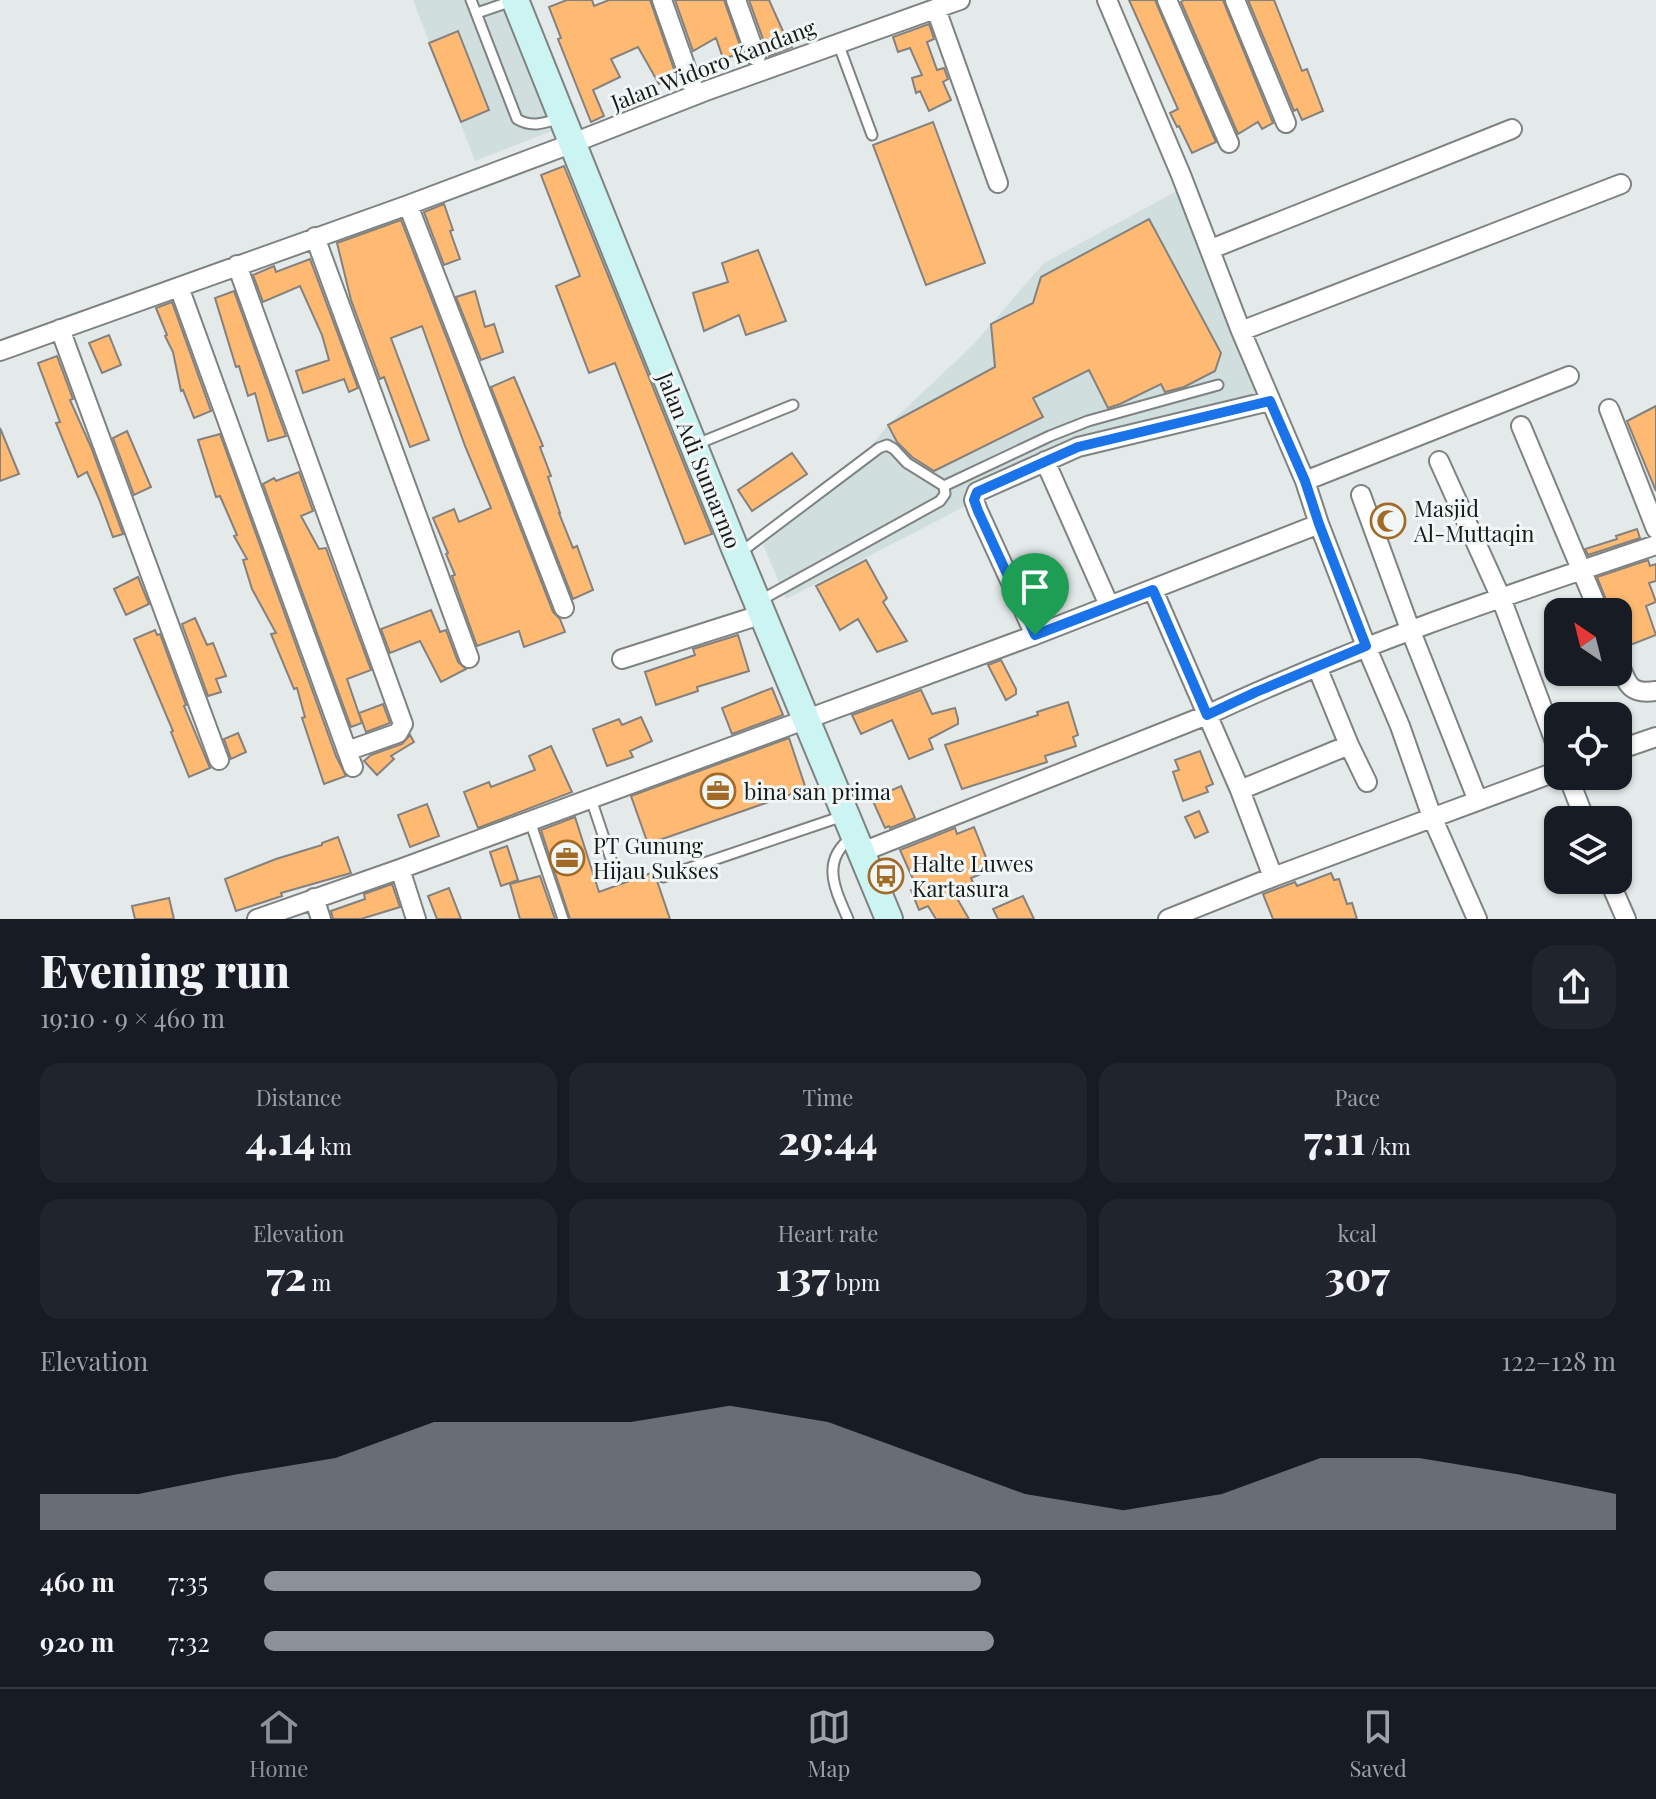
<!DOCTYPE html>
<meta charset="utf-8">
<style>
body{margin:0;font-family:"Playfair Display",serif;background:#20242c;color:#f1f3f6;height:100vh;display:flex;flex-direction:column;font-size:30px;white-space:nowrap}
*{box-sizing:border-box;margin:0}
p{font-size:26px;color:#9ea1a6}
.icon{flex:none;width:44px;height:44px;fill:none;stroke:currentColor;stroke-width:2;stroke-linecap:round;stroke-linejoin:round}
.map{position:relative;height:919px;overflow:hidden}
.details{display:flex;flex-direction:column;background:#171b24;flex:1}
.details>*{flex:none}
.needle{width:52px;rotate:325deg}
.controls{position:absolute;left:1544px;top:598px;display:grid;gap:16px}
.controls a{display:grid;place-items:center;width:88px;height:88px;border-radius:16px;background:#171b24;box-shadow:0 2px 6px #0004;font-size:40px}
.pin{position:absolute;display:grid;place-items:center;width:68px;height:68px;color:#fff;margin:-82px -34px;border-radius:50% 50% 50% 0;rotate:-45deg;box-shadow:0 0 8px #0007}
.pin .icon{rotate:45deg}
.round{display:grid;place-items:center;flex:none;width:84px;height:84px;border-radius:24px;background:#20242c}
.head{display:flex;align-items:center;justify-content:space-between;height:136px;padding:0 40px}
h1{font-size:44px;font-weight:800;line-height:60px}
.metrics{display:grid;grid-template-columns:repeat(3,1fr);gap:12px;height:136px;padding:8px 40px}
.metrics div{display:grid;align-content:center;border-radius:20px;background:#20242c;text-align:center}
.metrics b{font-size:40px;font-weight:800}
.metrics small{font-size:22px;font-weight:400}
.metrics p{font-size:22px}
.chart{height:224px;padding:16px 40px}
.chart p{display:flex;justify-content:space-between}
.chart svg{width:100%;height:144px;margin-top:8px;fill:#8c9099;opacity:.7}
ul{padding:0 40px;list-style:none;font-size:26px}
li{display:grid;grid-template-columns:128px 96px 1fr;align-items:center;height:60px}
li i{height:20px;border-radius:10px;background:#8c9099}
.tab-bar{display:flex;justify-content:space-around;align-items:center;height:112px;border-top:2px solid #363941;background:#171b24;font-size:22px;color:#9ea1a6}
.tab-bar a{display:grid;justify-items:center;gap:4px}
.tab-bar .active{color:#8c9099}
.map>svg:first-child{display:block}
</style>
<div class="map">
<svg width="1656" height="919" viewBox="0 0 1656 919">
<rect width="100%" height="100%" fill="#e4e9e9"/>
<path fill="#d0dedd" d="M 413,0 L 507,0 L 557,129 L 475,161 Z
M 1177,191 L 1269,395 L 1080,435 L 972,486 L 979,499 L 786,599 L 763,544 L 862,457 L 888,425 L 973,345 L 1044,263 Z"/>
<path fill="#feba73" stroke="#84817e" stroke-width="2" d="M 567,0 L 592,0 L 594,6 L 609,0 L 650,0 L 676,75 L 659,84 L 638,47 L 611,59 L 620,77 L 593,90 L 604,116 L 591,122 L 558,39 L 561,38 L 549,7 Z
M 675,0 L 724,0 L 743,54 L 723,58 L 716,38 L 693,51 Z
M 749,0 L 769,0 L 782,29 L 792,47 L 769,56 Z
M 1129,0 L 1155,0 L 1216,142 L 1192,153 L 1179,126 L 1177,127 L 1170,113 L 1178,109 Z
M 1184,0 L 1223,0 L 1273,123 L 1262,129 L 1258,122 L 1238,134 L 1181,2 Z
M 1248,0 L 1274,0 L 1302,71 L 1307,69 L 1323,111 L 1302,120 L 1297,109 L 1294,111 Z
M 929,24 L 934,39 L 927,42 L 937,70 L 944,68 L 948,79 L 943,82 L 951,100 L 929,111 L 920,91 L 916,93 L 912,78 L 922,75 L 910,48 L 898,52 L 893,37 Z
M 458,31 L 489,110 L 461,122 L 429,43 Z
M 933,122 L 985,263 L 926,285 L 873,145 Z
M 564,166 L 712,534 L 685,544 L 615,363 L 589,373 L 556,286 L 580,276 L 541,175 Z
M 444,204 L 453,230 L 450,231 L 460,259 L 444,265 L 424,212 Z
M 1149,219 L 1221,353 L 1215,371 L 1184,387 L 1165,392 L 1161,384 L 1120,404 L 1108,408 L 1089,370 L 1033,398 L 1043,417 L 934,471 L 912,457 L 897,442 L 888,425 L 995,367 L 991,324 L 1033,303 L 1041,277 Z
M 401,220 L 553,612 L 560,619 L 565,632 L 524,647 L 519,631 L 477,646 L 452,576 L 455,575 L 446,554 L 448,553 L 433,518 L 454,509 L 459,522 L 491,508 L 465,446 L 422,326 L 391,338 L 429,440 L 410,447 L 384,377 L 380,379 L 351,300 L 337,243 Z
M 758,250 L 786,321 L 746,335 L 739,315 L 704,331 L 693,293 L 728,282 L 722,263 Z
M 310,259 L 358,388 L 349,392 L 344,379 L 303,393 L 296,371 L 329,360 L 322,335 L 300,286 L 263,302 L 253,275 L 274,266 L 276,272 Z
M 234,291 L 286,436 L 268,441 L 255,393 L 248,396 L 239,366 L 236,367 L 215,298 Z
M 475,291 L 485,327 L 494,324 L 503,352 L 481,360 L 456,297 Z
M 172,302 L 211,411 L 194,418 L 183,390 L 181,391 L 173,352 L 165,336 L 167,335 L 156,308 Z
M 109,335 L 121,365 L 102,373 L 89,343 Z
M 57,356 L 73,399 L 70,400 L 91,447 L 123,534 L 113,537 L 99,499 L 87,472 L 78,477 L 56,423 L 60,422 L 38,363 Z
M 514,377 L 543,446 L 540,447 L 551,476 L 548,477 L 560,513 L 559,513 L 573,548 L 577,546 L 593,590 L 573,599 L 491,387 Z
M 1656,406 L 1656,491 L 1627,421 Z
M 0,428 L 19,474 L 0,481 Z
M 127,431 L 151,487 L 134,495 L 113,438 Z
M 220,434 L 336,756 L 346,776 L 324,784 L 302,718 L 305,717 L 297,688 L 294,689 L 271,634 L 276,633 L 252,589 L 243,560 L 247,559 L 234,536 L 237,535 L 220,496 L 216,497 L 198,440 Z
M 792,453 L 807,474 L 752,511 L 738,490 Z
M 299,472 L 313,511 L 301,516 L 319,549 L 326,548 L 371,670 L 347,679 L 362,723 L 351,727 L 263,484 L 274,478 L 276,481 Z
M 1637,529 L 1640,538 L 1588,555 L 1585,549 L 1617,539 L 1616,536 Z
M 866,560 L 887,598 L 883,602 L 907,641 L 877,652 L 858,619 L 840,630 L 816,586 Z
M 1648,560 L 1650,566 L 1656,564 L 1656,581 L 1649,583 L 1656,602 L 1646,606 L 1656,635 L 1625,647 L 1618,627 L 1618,612 L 1611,612 L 1597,577 Z
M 138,577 L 149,604 L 126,615 L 114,589 Z
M 431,610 L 440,632 L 446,630 L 458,662 L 466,669 L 441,682 L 420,641 L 390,653 L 381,629 Z
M 195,618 L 207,645 L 213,643 L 226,676 L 216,679 L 221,692 L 208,696 L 182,624 Z
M 155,630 L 157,635 L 160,634 L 186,705 L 184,706 L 210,768 L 189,777 L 171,732 L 173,731 L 134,639 Z
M 738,635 L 749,671 L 697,687 L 698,691 L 656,705 L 645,672 L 695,655 L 693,649 Z
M 1001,660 L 1016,689 L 1016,694 L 1006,700 L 988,665 Z
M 772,688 L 783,715 L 732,734 L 722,708 Z
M 921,690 L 932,714 L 955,708 L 958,719 L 958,724 L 929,739 L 933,749 L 909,759 L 892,720 L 861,734 L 852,715 Z
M 1068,702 L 1078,735 L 1073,737 L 1076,746 L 1045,756 L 1047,762 L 962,789 L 945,745 L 1038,715 L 1037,712 Z
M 383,704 L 390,723 L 366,732 L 359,713 Z
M 641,717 L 652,741 L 630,751 L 633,757 L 607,766 L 593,729 L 619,719 L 622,725 Z
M 238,733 L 246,752 L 231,759 L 224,739 Z
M 410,735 L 414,742 L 391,756 L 394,759 L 377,775 L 364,761 L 371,755 L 402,744 Z
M 789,738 L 806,789 L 648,844 L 631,796 Z
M 551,746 L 572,792 L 478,828 L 464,792 L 489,782 L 491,787 L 535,770 L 529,756 Z
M 1200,751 L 1213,784 L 1206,787 L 1208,792 L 1183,801 L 1173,772 L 1179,770 L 1175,760 Z
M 901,786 L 915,818 L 890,828 L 889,826 L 885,828 L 872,799 Z
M 427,804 L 439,836 L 410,847 L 398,815 Z
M 1199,811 L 1208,832 L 1195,838 L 1185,817 Z
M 575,817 L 599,892 L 654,872 L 670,919 L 570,919 L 541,830 Z
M 974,827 L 991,870 L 971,878 L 975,887 L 955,895 L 969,919 L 936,919 L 928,906 L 919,910 L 911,890 L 917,888 L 900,850 L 955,828 L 957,834 Z
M 338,837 L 351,873 L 281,893 L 282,896 L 236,911 L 225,879 L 276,859 L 322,845 L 322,843 Z
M 507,846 L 518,880 L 501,886 L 490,852 Z
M 1331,873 L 1334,880 L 1339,879 L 1347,904 L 1352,903 L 1357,919 L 1273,919 L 1263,894 L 1295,882 L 1297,886 Z
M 540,876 L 555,919 L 520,919 L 510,884 Z
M 392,884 L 400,907 L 361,919 L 333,919 L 331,911 L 365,899 L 364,894 Z
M 449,888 L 461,919 L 437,919 L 428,896 Z
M 1023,896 L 1034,919 L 998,919 L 993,909 Z
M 169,898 L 174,919 L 135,919 L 132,906 Z"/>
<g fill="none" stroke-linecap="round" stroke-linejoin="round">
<g stroke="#7e8382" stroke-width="13">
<path id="lane" d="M 471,0 L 517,119 C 532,128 544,123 560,118
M 477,13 L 512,1
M 838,43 L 872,135
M 697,444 L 793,405
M 741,552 L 879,448 L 887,445 L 894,449 L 907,463 L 944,486
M 761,600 L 940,501 L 945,494 L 944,486 L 1050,436 L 1088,421 L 1218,385
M 591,799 L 616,874
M 530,821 L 563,919
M 663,877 L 843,816
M 848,919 C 835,889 820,861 852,837"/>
</g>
<g stroke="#7e8382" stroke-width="22">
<path id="street" d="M 662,0 L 692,85
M 736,0 L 756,56
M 1107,0 L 1181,175 L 1241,331 L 1305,481 L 1319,524 L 1366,646 L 1400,726 L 1432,817 L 1477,919
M 1167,0 L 1229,143
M 1235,0 L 1286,123
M 936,9 L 998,183
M 408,205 L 564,608
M 315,237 L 469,658
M 1211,249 L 1512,129
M 237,265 L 403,724 L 398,733 L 347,751
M 179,287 L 353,767
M 60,329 L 219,760
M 1241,331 L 1621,184
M 0,351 L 408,205 L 573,143 L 703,92 L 960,0
M 1609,409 L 1656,529
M 1521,426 L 1599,612
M 1045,461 L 1109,605
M 1439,461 L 1501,598 L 1558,750
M 1305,481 L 1569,376
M 1361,495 L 1410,629 L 1478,801
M 1153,590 L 1240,790 L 1273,877
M 1035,635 L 978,511 L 974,500 L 977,492 L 1078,447 L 1270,401
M 622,659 L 763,614
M 1618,660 C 1627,683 1628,695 1656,691
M 1317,667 L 1349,745 L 1367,782
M 1618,750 L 1656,737
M 1568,776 L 1585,820
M 1240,790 L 1349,745
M 862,852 L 1207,715 C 1352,647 1504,596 1656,545
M 400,869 L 416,919
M 1609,880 L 1626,919
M 314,898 L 321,919
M 257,919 L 400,869 L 1035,635 L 1319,524
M 1168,919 L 1273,877 L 1558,771"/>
</g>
<g stroke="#7e8382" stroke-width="30">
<path id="secondary" d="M 515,0 L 734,546 L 889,919"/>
</g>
<use href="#lane" stroke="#fff" stroke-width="9"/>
<use href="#street" stroke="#fff" stroke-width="18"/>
<use href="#secondary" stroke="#ccf4f2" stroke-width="26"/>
</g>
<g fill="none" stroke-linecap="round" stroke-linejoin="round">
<g stroke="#fff" stroke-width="16">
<path id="route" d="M 1270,401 L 1305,481 L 1319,524 L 1366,646 L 1256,692 L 1207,715 L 1153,590 L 1035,635 L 978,511 L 974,500 L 977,492 L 1078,447 Z"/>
</g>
<use href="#route" stroke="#1a73e8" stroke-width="10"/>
</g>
<defs>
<g id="mosque-ring" transform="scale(1.8)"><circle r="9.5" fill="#f1f7f6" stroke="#a26a27" stroke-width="1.5"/><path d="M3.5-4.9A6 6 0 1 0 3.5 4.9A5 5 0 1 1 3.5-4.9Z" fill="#a26a27"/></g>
<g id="office-ring" transform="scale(1.8)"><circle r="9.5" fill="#f1f7f6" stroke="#a26a27" stroke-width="1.5"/><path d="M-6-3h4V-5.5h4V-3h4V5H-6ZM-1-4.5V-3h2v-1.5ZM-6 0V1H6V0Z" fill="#a26a27"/></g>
<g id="bus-ring" transform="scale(1.8)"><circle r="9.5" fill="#f1f7f6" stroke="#a26a27" stroke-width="1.5"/><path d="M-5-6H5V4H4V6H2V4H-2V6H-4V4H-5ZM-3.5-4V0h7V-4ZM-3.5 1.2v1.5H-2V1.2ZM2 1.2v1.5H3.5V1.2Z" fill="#a26a27"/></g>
</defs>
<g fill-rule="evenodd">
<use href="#mosque-ring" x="1388" y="521"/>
<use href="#office-ring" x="718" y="791"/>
<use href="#office-ring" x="567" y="858"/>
<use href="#bus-ring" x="886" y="876"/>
</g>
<g text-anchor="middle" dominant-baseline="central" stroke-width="6" stroke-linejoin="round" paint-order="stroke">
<g font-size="22" fill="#181a1a" stroke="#f1f7f6">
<text transform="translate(713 64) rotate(-21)">Jalan Widoro Kandang</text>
<text transform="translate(700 460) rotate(68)">Jalan Adi Sumarmo</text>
</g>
<g font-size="22" fill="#181a1a" stroke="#f1f7f6" text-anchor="start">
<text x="1414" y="508">Masjid<tspan x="1414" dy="25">Al-Muttaqin</tspan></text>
<text x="744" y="791">bina san prima</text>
<text x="593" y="845">PT Gunung<tspan x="593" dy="25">Hijau Sukses</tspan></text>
<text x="912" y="863">Halte Luwes<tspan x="912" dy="25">Kartasura</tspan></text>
</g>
</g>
</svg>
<div class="controls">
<a><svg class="needle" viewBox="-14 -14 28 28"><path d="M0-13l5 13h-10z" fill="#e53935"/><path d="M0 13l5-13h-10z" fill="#9ea1a6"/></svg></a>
<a><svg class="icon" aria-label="locate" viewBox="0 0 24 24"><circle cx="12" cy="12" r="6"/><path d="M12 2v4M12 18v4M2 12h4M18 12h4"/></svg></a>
<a><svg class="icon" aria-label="layers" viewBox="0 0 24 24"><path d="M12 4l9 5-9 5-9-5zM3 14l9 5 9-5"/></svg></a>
</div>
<div class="pin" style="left:1035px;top:635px;background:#1e9e55"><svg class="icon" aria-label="arrive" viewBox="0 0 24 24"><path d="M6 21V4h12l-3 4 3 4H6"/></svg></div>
</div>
<section class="details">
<div class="head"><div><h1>Evening run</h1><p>19:10 · 9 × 460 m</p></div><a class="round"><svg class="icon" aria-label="share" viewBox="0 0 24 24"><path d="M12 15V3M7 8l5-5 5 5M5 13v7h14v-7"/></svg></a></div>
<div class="metrics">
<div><p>Distance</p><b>4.14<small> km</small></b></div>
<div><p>Time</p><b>29:44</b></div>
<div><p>Pace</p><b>7:11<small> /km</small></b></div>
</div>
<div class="metrics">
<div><p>Elevation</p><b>72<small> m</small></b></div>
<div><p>Heart rate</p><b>137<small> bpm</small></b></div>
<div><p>kcal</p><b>307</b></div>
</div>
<div class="chart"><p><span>Elevation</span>122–128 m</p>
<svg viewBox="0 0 160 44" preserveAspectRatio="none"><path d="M0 44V33L10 33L20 27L30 22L40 11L50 11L60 11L70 6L80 11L90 22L100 33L110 38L120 33L130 22L140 22L150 27L160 33V44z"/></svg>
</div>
<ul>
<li><b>460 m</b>7:35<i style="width:53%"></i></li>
<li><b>920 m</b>7:32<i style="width:54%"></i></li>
</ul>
</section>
<nav class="tab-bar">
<a class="active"><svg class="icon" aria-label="home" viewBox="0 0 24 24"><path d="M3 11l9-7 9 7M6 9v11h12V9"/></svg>Home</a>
<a><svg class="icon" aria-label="map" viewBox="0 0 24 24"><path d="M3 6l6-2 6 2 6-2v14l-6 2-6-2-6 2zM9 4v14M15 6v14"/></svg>Map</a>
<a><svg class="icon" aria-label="saved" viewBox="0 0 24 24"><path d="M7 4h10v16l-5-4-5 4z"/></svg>Saved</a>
</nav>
